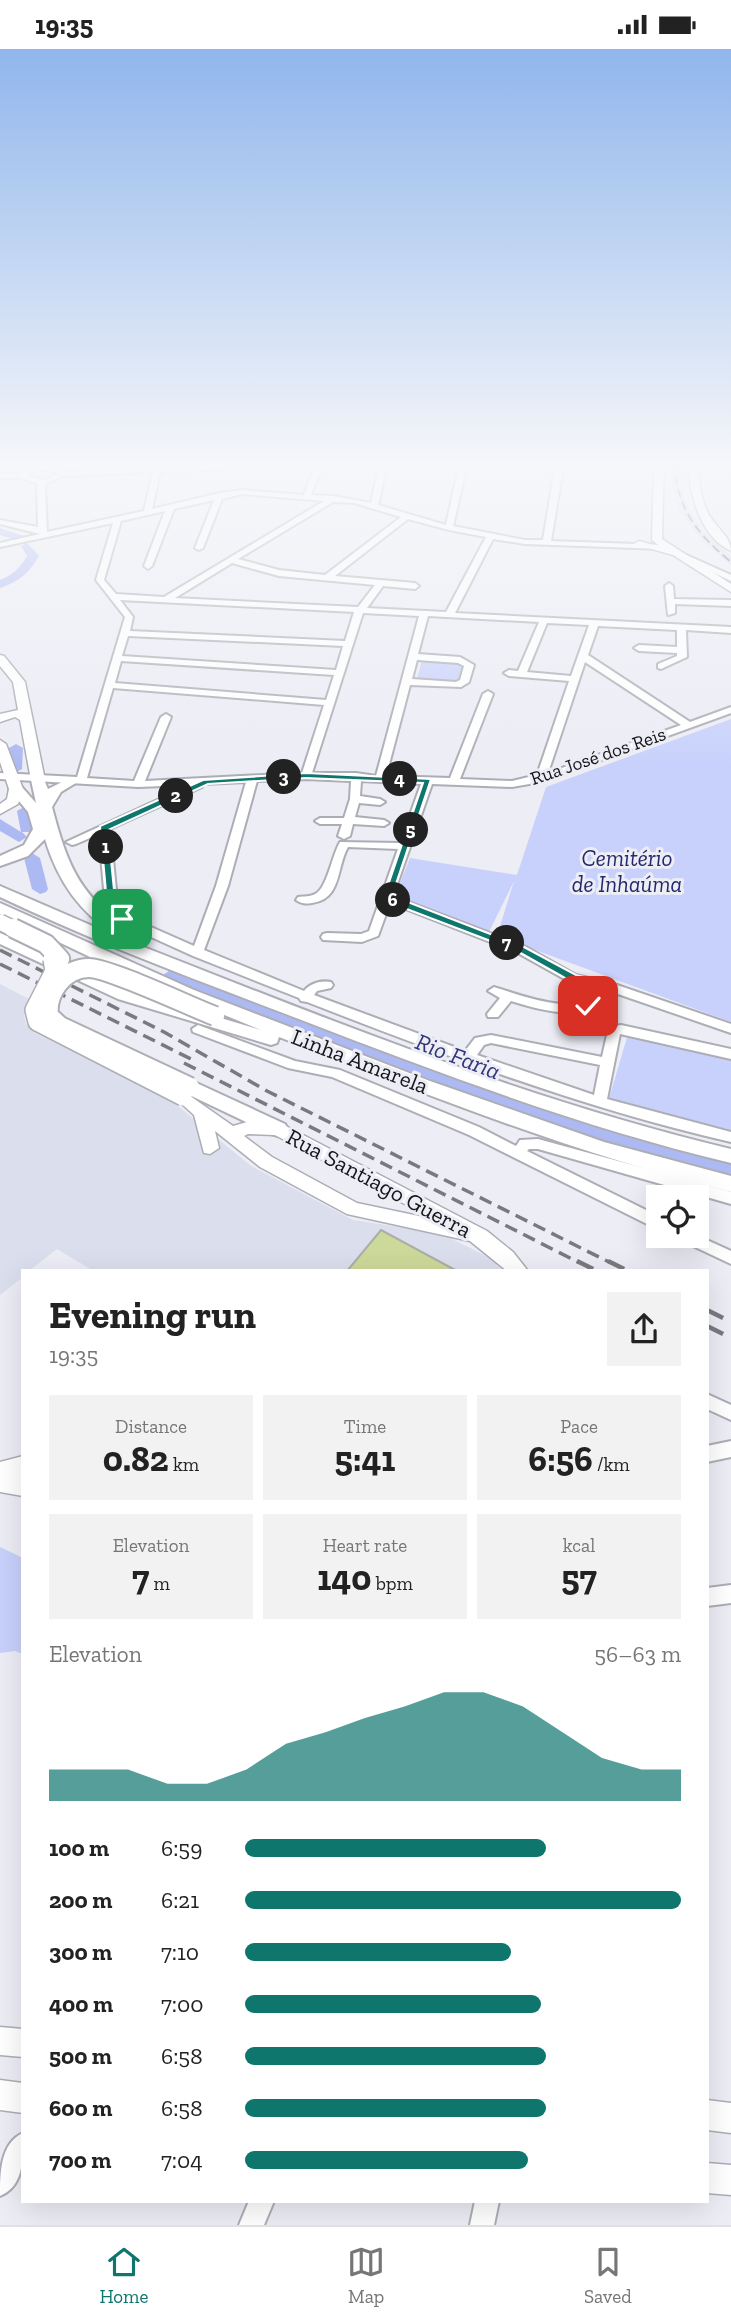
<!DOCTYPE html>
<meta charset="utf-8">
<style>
body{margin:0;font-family:"Zilla Slab",serif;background:#f2f2f2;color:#222;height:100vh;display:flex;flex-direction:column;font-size:26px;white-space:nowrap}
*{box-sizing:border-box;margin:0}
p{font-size:23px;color:#767676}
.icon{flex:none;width:38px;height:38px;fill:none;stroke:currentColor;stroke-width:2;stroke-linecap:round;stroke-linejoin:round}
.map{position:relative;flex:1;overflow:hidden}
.details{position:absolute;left:21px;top:1220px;width:688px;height:934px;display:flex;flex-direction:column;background:#fff;border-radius:0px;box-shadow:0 7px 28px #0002}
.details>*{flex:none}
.tools{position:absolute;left:646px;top:1136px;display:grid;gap:14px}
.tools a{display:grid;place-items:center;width:63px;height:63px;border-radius:0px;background:#fff;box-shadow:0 7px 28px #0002;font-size:35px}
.pin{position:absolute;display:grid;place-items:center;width:60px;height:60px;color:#fff;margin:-30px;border-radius:14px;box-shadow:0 4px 10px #0006}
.km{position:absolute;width:35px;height:35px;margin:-18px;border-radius:50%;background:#222;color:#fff;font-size:19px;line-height:35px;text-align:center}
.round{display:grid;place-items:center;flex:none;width:74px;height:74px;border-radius:0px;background:#f2f2f2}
.summary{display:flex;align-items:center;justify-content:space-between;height:119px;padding:0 28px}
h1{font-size:38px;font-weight:700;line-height:52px}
.figures{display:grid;grid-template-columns:repeat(3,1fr);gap:10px;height:119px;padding:7px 28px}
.figures div{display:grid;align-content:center;border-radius:0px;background:#f2f2f2;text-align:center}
.figures b{font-size:35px;font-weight:700}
.figures small{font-size:19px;font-weight:400}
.figures p{font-size:19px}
.chart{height:196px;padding:14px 28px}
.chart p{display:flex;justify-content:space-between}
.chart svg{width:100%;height:126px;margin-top:7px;fill:#0f766e;opacity:.7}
ul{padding:0 28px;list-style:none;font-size:23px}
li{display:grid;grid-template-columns:112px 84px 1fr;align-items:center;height:52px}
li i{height:18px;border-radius:9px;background:#0f766e}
.status{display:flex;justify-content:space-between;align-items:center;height:49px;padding:0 35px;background:#fff;direction:ltr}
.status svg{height:19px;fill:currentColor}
.dock{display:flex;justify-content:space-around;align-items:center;height:98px;border-top:2px solid #e0e0e0;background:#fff;font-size:19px;color:#767676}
.dock a{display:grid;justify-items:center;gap:4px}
.dock .selected{color:#0f766e}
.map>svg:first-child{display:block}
</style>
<div class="status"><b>19:35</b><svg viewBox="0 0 49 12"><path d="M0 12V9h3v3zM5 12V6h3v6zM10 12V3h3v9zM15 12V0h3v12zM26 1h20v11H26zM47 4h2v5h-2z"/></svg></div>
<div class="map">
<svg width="731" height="2176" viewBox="0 0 731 2176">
<rect width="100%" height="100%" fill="#ecedf5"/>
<path fill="#dbdfed" d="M 672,413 L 682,413 L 682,440 L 690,463 L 708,487 L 731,507 L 731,516 L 705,495 L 680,464 L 672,439 Z
M 0,935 L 31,951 L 24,966 L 26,975 L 35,984 L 167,1048 L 251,1117 L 353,1171 L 419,1181 L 450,1189 L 488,1208 L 502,1221 L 92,1221 L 57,1200 L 30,1221 L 23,1222 L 23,1228 L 0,1246 Z"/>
<path fill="#c8d1fb" d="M 422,611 L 466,615 L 461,634 L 417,630 Z
M 731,670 L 731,973 L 497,887 L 514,832 L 489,883 L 394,848 L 410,809 L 517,826 L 546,738 Z
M 628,985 L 731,1008 L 731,1082 L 608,1053 Z
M 0,1498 L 23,1509 L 23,1605 L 15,1602 L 0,1604 Z"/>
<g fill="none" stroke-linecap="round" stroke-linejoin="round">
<path fill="#adb9f3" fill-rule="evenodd" d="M 0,479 L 27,488 L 29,490 L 23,493 L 0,486 Z
M 27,494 L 39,507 C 29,524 19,533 0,539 L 0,531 C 13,526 20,519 27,507 L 21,497 Z
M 16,695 L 23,699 L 22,720 L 15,724 L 8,720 L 9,699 Z
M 24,758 L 31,762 L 35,780 L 32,783 L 22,783 L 27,788 L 19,793 L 0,782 L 0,770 L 21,783 L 17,762 Z
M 32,804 L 40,809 L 48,840 L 46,843 L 40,845 L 32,840 L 24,809 Z
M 172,920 L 571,1068 L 731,1112 L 731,1126 L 559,1079 L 166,930 L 163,926 Z"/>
</g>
<path fill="#cdd99a" stroke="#acaea7" stroke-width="2" d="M 381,1181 L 457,1222 L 347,1222 Z"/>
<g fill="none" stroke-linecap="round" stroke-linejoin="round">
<g stroke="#adaeb5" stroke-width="4">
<path id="minor" d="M 316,413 L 324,413 L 311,446 L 334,447 L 371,454 L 380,413 L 388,413 L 378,456 L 446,476 L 460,413 L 468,413 L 453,477 L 525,491 L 543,491 L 556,413 L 564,413 L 551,492 L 664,496 L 731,526 L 731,532 L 663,500 L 525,495 L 493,490 L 455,564 L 731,578 L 731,584 L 686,581 L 687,608 L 661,620 L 658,619 L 658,615 L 677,607 L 677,604 L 639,602 L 634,599 L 639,596 L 677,598 L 677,581 L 598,577 L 588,606 L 690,673 L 731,658 L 731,664 L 541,733 L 512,738 L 432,735 L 393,847 L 524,897 L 576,926 L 617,936 L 731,975 L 731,984 L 615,944 C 590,975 543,962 511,952 L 498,968 L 488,968 L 487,965 L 500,949 L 488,942 L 494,938 C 524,947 580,970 604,941 L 568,932 L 516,903 L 390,854 L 378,887 L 362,893 L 323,891 L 321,888 L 323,885 L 327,884 L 361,885 L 369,882 L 398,800 L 348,798 C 336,819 342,850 312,854 C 305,855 302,855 296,851 L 298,848 C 304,847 310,848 315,845 C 327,840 332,806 340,793 L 400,794 L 421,735 L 361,732 L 360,747 L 380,750 L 385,753 L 380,756 L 359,754 L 355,768 L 384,771 L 389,774 L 384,777 L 353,775 L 350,787 L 344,790 L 338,787 L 342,775 L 320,775 L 315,772 L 320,769 L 344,769 L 350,750 L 351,732 L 306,730 L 257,732 L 228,837 L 204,901 L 304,942 C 310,934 322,931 331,933 L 333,936 L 331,939 L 317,942 L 314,946 L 465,1002 L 475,989 L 491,986 L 602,1008 L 608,981 L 609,978 L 621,976 L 731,1000 L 731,1010 L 620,985 L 607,1050 L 731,1083 L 731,1093 C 586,1060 446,1007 307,953 L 301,952 L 299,949 L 193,907 L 118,873 L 106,862 L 99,785 L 76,795 L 72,796 L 66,793 L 190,736 L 138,738 L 0,730 L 0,724 L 77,728 L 125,568 L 96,531 L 113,474 L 0,498 L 0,494 L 40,485 L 0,475 L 0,471 L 38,478 L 37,434 L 20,429 L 0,429 L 0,425 L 22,425 L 23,421 C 37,415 51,414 64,423 L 154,419 L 158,414 L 162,416 L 161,418 L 246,415 L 250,417 L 246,419 L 160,423 L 152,460 L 220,444 L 242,441 L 304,446 ZM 36,421 L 51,421 L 57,425 L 46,431 L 28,427 L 29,424 ZM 153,423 L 144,462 L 47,483 L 45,435 L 64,427 ZM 242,445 L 324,452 L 164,548 L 116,545 L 104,531 L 121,472 L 165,462 L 144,517 L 148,520 L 152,517 L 174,460 L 214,451 L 195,499 L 199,501 L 203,499 L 222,450 ZM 333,453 L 354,454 L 401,468 L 325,526 L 279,521 L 238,510 ZM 408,470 L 449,481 L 486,488 L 446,563 L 367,559 L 383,537 L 415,540 L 419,537 L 415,534 L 335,527 ZM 232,514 L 279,527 L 375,536 L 358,558 L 175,549 ZM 120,551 L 354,563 L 345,592 L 130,582 L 133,568 ZM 363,564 L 419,567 L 376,727 L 356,724 L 312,724 ZM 428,567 L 539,573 L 518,622 L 509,621 L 504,624 L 509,627 L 569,632 L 537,726 L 512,732 L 460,730 L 493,645 L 488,642 L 483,645 L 450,729 L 386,727 L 410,636 L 461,638 L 469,633 L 474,616 L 460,608 L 418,605 ZM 547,574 L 589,576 L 571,627 L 527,623 ZM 128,587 L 343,597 L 336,621 L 122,607 ZM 417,611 L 458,614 L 464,617 L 460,631 L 456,633 L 412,630 ZM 121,612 L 334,626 L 326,651 L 115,634 ZM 585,613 L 681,676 L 548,724 ZM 113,639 L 324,656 L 302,724 L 145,732 L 171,668 L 166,665 L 161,668 L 134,732 L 87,729 ZM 246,733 L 216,837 L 194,897 L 126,867 L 118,861 L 110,780 L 202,738 L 203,735 ZM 491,994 L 600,1016 L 594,1046 L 477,1006 L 484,996 Z
M 669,534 L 673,537 L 674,550 L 731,551 L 731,557 L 675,555 L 675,564 L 668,566 L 665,537 Z
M 198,976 L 295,1012 L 340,1021 L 479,1078 L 516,1097 L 520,1091 L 538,1090 L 731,1143 L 731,1155 L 538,1100 L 529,1100 L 527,1102 L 658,1167 L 658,1180 L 653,1178 L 469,1086 L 332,1028 L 288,1019 L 193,983 L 192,980 Z
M 676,1186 L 696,1186 L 731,1202 L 731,1215 L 678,1190 Z
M 707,1345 L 731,1356 L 731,1371 L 707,1360 Z
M 731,1392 L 731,1408 L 707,1413 L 707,1397 Z
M 731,1536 L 731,1554 L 707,1557 L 707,1539 Z
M 23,2084 C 23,2107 25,2137 0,2147 C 0,2125 0,2094 23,2084 Z
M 249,2152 L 274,2152 L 264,2176 L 239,2176 Z
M 475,2152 L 499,2152 L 494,2176 L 470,2176 Z"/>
</g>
<g stroke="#adaeb5" stroke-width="3">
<path id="major" d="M 654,413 L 664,413 L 662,490 L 731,535 L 731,543 L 673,506 L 634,495 L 639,492 L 661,498 L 652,491 Z
M 688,413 L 698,413 C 699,431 700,448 708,464 C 715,478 731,487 731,502 C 699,487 690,445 688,413 Z
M 0,606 L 4,607 L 25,633 L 45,731 L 43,734 L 33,734 L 31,731 L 20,671 L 15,668 L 0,673 L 0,665 L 18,661 L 13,633 L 0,617 Z
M 0,691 L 6,695 L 23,740 L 18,755 L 0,765 L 0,755 L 7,750 L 9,740 L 0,713 Z
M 183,1042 L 233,1077 L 247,1073 L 284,1076 L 487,1182 L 513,1203 L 528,1222 L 507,1222 L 470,1192 L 347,1165 L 260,1118 L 215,1082 L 219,1099 L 210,1105 L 204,1104 L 194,1066 L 174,1048 ZM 248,1085 L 275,1086 L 433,1170 L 357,1154 L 272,1108 L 244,1087 Z
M 23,1407 L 23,1447 L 0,1443 L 0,1413 Z
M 0,1978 L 23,1980 L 23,2008 L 0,2006 Z
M 0,2031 L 23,2034 L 23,2064 L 0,2061 Z
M 707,2051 L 731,2054 L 731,2084 L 707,2081 Z
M 707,2114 L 731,2116 L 731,2146 L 707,2144 Z"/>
</g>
<g stroke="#adaeb5" stroke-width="4">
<path id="highway" d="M 38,727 L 43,728 L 48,740 L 72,728 L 79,732 L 61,743 L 52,758 C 68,819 81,850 136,884 L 138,888 L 131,893 C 327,970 526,1051 731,1100 L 731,1114 C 585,1079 444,1026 304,972 C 202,933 99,895 0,848 L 0,837 L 118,888 C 80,864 58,833 45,790 L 28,807 L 0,817 L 0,807 L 24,796 L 33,780 L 28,763 L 9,740 L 11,737 L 21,737 L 36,754 L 31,731 Z
M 0,854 L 194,941 L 430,1032 L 604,1093 L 731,1127 L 731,1143 C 576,1105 427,1046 279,988 L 277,994 L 271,996 L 118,950 L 0,895 L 0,884 L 130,942 L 261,981 L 134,929 L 0,865 Z
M 190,1031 L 285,1075 L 288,1080 L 278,1087 L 271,1085 L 183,1043 L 181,1038 Z"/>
</g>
<use href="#minor" fill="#fff" fill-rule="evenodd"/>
<use href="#major" fill="#fff" fill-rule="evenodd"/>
<use href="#highway" fill="#fff" fill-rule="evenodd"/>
<path stroke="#797a7f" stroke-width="2" stroke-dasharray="9 4.5" stroke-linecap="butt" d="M 675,413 C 675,458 698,486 731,513"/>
<path stroke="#797a7f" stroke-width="3.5" stroke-dasharray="13 7" stroke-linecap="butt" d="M 0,901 L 164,983 L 267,1042 L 611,1214
M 0,915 L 197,1013
M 184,1014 L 580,1214"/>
<path stroke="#797a7f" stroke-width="4.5" stroke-dasharray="18 9" stroke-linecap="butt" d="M 577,1212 L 597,1222
M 608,1212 L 628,1222
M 707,1261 L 731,1273
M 707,1277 L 731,1289"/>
<g stroke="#adaeb5" stroke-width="20" stroke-linecap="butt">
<path id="major-bridge" d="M 52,910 L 54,922 L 34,961 L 37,973 L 183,1048"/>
</g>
<g stroke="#adaeb5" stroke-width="18" stroke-linecap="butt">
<path id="highway-bridge-far1" d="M 0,873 L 16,881"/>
</g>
<g stroke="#adaeb5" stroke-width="22" stroke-linecap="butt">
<path id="highway-bridge" d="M 13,879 L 46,895 L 60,910 L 54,922
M 190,1038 L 60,977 L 49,967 C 46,944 64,919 89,919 C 109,919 191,958 215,967"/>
</g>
<use href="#major-bridge" stroke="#fff" stroke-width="17"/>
<use href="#highway-bridge-far1" stroke="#fff" stroke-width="15"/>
<use href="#highway-bridge" stroke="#fff" stroke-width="18"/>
</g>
<linearGradient id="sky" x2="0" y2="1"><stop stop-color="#90b6ec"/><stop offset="0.58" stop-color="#f6f7fa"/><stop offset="1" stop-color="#f6f7fa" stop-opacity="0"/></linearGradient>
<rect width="731" height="718" fill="url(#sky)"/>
<path fill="#0f766e" stroke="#fff" stroke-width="2" d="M 306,724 L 431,730 L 392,847 L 524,898 L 576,926 L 616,936 L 609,951 L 584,960 L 584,955 L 602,946 L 606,940 L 569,931 L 517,902 L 383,851 L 423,734 L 306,729 L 208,735 L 108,781 L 116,861 L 127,870 L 119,872 L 108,864 L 100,777 L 203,731 Z"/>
<g text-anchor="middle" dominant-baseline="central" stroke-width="6" stroke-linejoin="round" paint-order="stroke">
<g font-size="19" fill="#151618" stroke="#ecedf5">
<text transform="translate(598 707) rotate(-19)">Rua José dos Reis</text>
</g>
<g font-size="23" font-style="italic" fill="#25296c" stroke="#ecedf5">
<text x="627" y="809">Cemitério<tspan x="627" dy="26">de Inhaúma</tspan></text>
</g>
<g font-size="23" fill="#151618" stroke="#ecedf5">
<text transform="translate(360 1012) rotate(21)">Linha Amarela</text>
<text transform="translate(379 1134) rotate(28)">Rua Santiago Guerra</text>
</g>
<g font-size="24" font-style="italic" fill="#2f3578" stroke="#ecedf5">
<text transform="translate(458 1007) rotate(21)">Rio Faria</text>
</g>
</g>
</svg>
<div class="tools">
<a><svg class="icon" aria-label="locate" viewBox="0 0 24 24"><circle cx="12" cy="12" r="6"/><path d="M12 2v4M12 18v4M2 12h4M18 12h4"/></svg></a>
</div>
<div class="pin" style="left:122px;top:870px;background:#1e9e55"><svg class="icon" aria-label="arrive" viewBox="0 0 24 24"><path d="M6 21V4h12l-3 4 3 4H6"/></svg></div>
<div class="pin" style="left:588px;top:957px;background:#d93025"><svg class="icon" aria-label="check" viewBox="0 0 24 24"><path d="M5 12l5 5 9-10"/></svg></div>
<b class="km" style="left:106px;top:798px">1</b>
<b class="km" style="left:176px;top:747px">2</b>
<b class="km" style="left:284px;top:728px">3</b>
<b class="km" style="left:400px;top:730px">4</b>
<b class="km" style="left:411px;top:781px">5</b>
<b class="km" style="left:393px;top:851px">6</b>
<b class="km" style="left:507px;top:894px">7</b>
<section class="details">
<div class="summary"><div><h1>Evening run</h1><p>19:35</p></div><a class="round"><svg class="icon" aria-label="share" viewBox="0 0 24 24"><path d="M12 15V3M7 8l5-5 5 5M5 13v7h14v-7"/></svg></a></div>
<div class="figures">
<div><p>Distance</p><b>0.82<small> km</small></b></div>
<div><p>Time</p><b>5:41</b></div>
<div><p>Pace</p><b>6:56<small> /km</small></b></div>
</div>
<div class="figures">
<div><p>Elevation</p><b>7<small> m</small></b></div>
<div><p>Heart rate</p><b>140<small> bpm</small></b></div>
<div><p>kcal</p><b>57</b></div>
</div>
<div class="chart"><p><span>Elevation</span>56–63 m</p>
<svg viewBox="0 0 160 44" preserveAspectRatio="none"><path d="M0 44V33L10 33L20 33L30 38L40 38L50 33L60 24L70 20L80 15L90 11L100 6L110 6L120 11L130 20L140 29L150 33L160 33V44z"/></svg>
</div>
<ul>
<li><b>100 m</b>6:59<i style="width:69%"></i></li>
<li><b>200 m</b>6:21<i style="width:100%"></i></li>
<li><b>300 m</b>7:10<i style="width:61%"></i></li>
<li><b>400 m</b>7:00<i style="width:68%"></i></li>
<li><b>500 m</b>6:58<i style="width:69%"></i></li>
<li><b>600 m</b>6:58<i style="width:69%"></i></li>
<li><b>700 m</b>7:04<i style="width:65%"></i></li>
</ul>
</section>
</div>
<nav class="dock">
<a class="selected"><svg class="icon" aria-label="home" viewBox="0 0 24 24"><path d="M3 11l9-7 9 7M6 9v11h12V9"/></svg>Home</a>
<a><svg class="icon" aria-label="map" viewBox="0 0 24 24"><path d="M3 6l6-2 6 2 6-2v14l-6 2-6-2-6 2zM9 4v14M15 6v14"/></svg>Map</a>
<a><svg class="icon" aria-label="saved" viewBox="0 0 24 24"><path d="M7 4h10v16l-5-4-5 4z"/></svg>Saved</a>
</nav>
